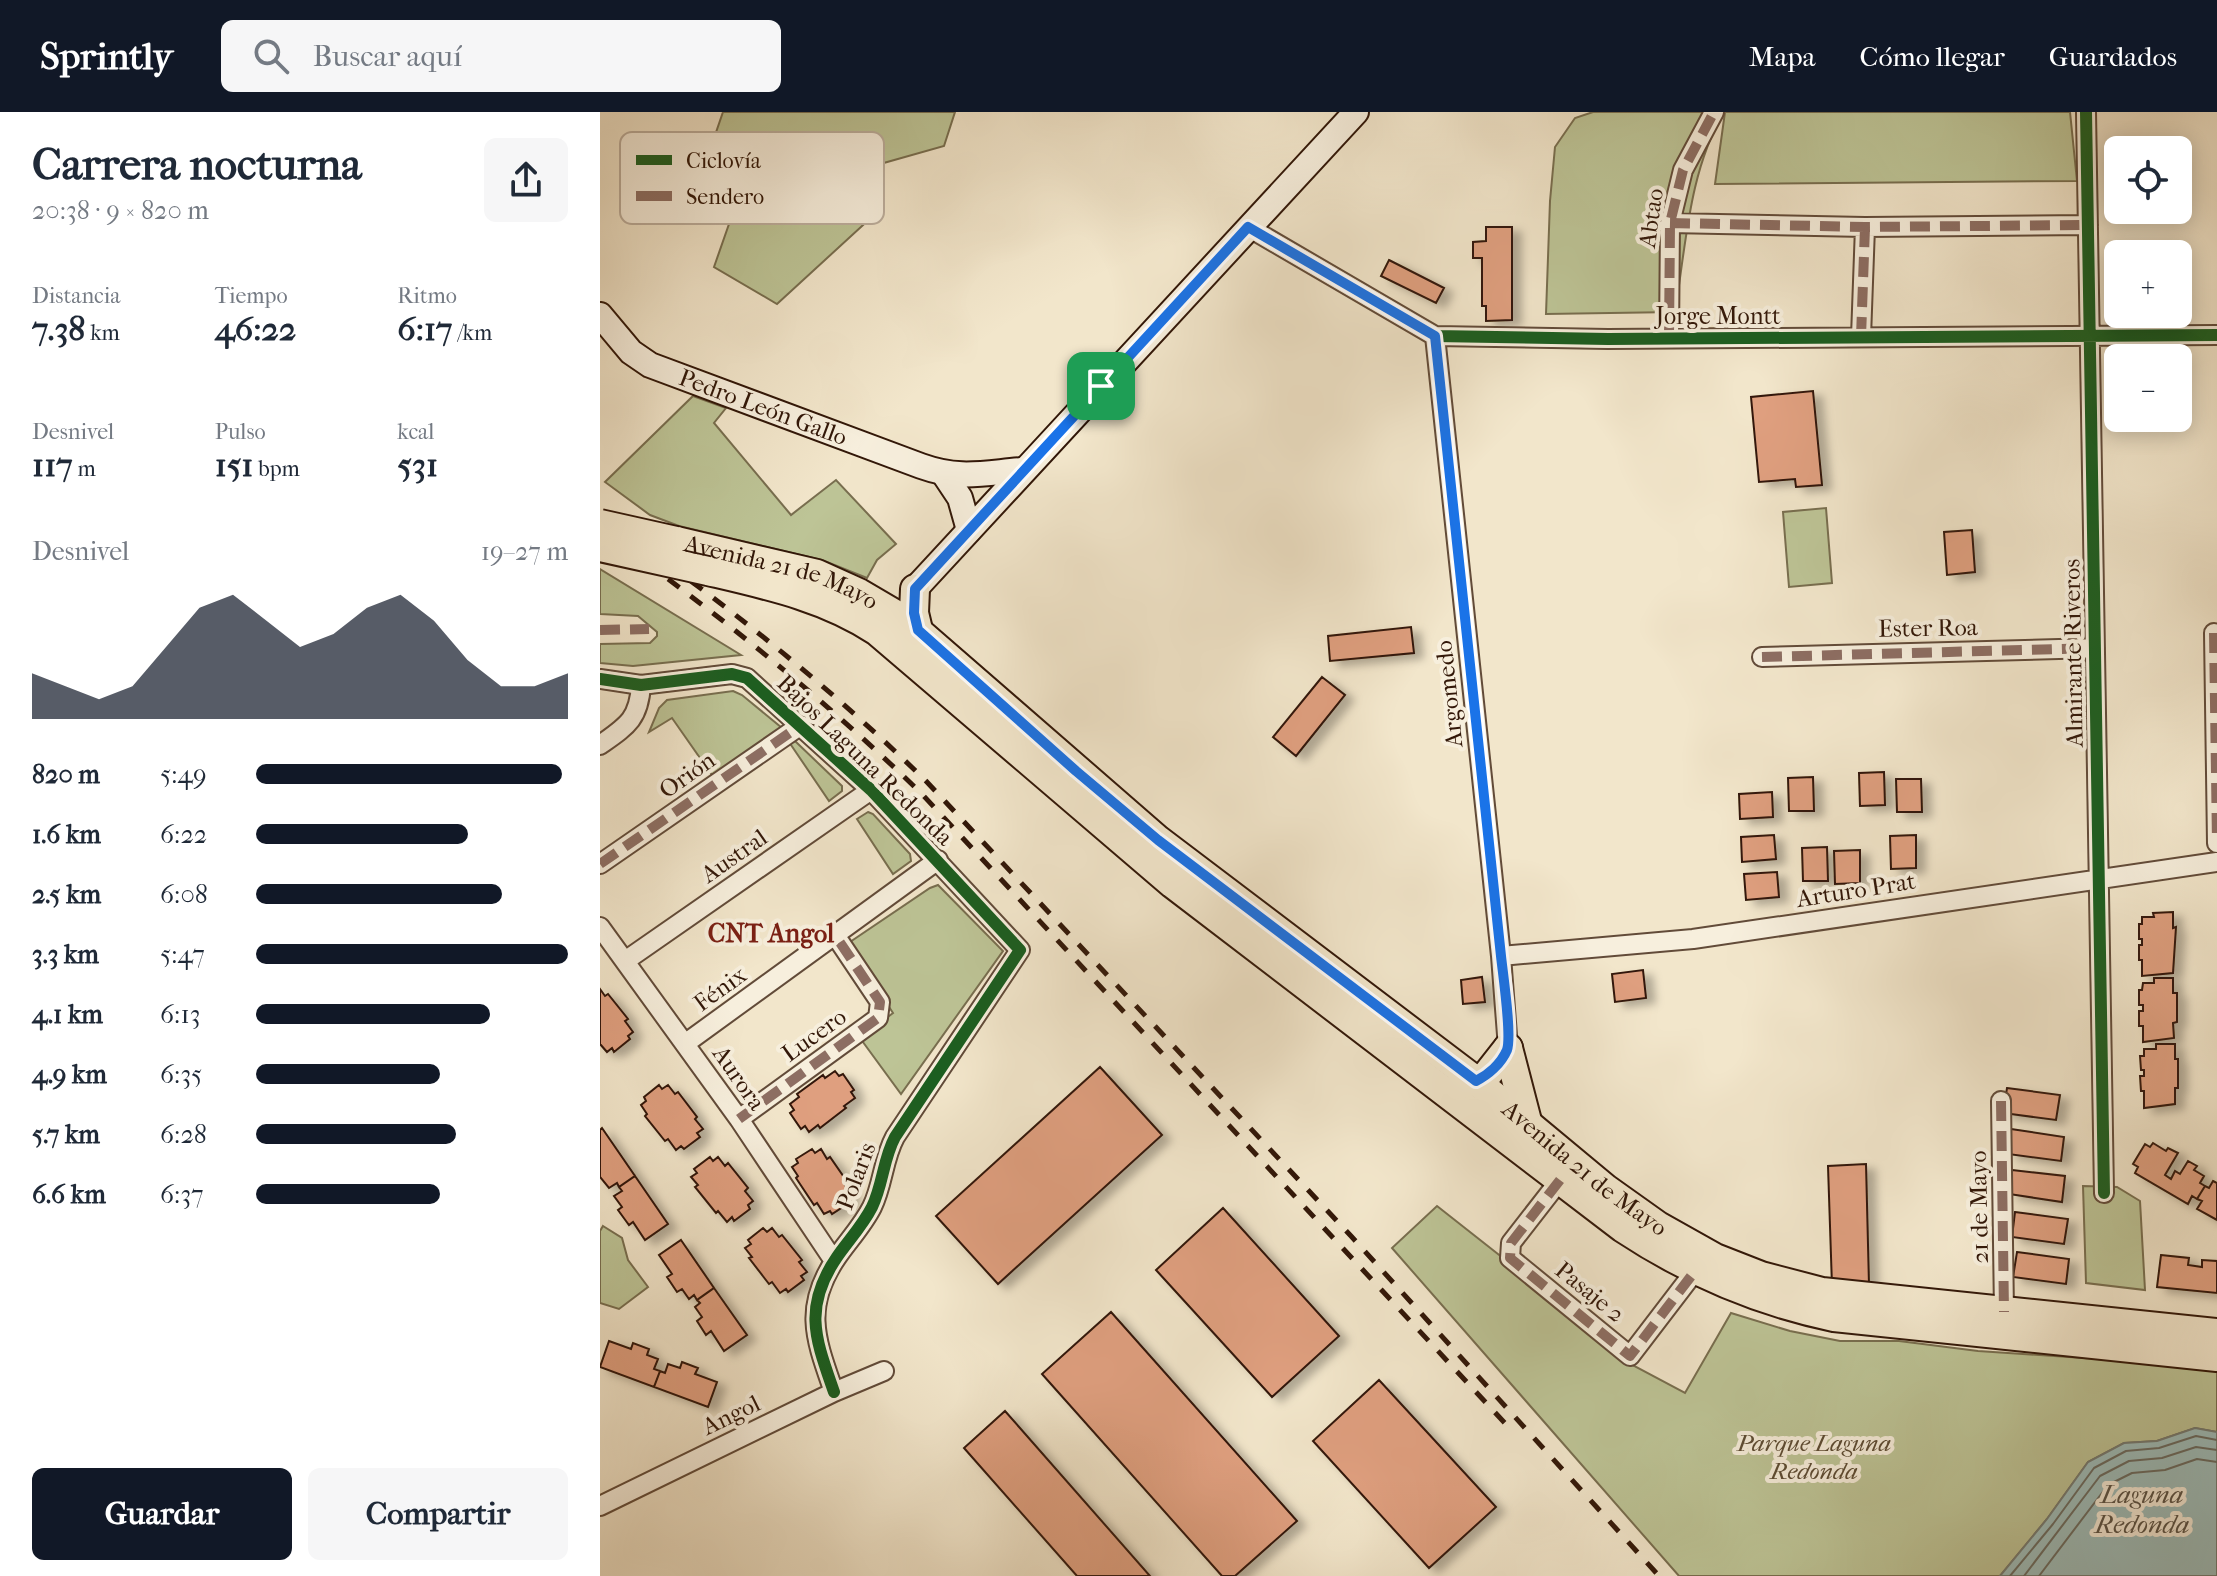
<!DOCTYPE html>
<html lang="es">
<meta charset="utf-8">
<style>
body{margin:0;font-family:"IM FELL French Canon",serif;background:#f6f6f7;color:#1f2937;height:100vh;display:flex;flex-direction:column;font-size:30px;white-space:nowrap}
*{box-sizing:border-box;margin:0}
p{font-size:26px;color:#747a83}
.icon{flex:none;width:44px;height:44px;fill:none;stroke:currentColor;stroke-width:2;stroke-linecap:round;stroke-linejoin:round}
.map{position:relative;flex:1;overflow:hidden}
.panel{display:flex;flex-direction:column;background:#fff;width:600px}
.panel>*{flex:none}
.buttons{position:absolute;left:1504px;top:24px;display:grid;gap:16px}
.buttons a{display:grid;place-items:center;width:88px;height:88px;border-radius:12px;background:#fff;box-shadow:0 4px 20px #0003;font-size:40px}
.pin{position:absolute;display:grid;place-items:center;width:68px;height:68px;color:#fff;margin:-34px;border-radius:16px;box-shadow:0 4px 12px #0006}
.round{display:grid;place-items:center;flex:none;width:84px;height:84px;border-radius:12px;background:#f6f6f7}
.overview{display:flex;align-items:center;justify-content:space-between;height:136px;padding:0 32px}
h1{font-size:44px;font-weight:700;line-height:60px}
.figures{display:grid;grid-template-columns:repeat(3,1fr);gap:12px;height:136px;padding:8px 32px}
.figures div{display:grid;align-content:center}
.figures b{font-size:34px;font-weight:700}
.figures small{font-size:22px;font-weight:400}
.figures p{font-size:22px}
.chart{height:224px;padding:16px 32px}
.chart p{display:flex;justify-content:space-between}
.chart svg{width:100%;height:144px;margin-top:8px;fill:#111827;opacity:.7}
.primary-button{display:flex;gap:16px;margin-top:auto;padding:16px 32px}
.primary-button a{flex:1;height:92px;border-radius:12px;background:#111827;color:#fff;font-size:32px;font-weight:700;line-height:92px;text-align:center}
.primary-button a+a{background:#f6f6f7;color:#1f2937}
ul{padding:0 32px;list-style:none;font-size:26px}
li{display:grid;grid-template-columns:128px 96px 1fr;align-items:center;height:60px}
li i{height:20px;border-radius:10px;background:#111827}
header{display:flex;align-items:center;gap:48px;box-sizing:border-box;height:112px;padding:0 40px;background:#111827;color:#fff}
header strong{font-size:38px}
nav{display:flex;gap:44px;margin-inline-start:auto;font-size:28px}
.search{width:560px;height:72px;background:#f6f6f7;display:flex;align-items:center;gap:20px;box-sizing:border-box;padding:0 28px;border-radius:12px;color:#747a83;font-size:30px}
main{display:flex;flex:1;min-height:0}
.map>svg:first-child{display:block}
</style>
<header>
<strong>Sprintly</strong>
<div class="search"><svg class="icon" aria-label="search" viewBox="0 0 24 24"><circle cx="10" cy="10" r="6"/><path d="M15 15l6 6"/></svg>Buscar aquí</div>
<nav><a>Mapa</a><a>Cómo llegar</a><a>Guardados</a></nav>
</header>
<main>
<section class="panel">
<div class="overview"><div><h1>Carrera nocturna</h1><p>20:38 · 9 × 820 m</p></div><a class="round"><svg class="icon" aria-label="share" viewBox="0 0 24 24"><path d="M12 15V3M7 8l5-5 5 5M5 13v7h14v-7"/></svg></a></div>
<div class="figures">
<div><p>Distancia</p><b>7.38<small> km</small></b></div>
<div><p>Tiempo</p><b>46:22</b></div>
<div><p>Ritmo</p><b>6:17<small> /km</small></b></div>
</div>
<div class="figures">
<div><p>Desnivel</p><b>117<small> m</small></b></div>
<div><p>Pulso</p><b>151<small> bpm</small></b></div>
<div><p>kcal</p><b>531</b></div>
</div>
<div class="chart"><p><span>Desnivel</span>19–27 m</p>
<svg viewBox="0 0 160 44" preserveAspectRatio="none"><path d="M0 44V30L10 34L20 38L30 34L40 22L50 10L60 6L70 14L80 22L90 18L100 10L110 6L120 14L130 26L140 34L150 34L160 30V44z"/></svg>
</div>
<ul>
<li><b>820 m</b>5:49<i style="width:98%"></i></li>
<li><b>1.6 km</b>6:22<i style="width:68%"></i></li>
<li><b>2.5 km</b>6:08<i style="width:79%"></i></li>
<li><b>3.3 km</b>5:47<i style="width:100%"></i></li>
<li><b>4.1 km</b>6:13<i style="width:75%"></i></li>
<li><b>4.9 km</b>6:35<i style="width:59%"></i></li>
<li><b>5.7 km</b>6:28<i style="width:64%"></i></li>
<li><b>6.6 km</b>6:37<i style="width:59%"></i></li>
</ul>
<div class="primary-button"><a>Guardar</a><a>Compartir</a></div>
</section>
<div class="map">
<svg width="1617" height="1464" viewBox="0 0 1617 1464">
<defs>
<filter id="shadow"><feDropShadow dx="9" dy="5" stdDeviation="4" flood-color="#0004"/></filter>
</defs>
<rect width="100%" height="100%" fill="#f2e6cb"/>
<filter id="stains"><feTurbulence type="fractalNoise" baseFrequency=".0025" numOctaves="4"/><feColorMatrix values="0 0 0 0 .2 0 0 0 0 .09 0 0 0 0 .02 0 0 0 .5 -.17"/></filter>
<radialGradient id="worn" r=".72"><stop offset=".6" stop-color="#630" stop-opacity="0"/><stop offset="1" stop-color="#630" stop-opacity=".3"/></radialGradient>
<path fill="#bdc496" stroke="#786e4f" stroke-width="2" d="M 123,0 L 355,0 L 344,34 L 252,60 L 274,103 L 177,192 L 114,155 L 129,112 L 141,64 L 121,56 L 111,35 Z
M 993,0 L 1124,0 C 1089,59 1086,133 1075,200 L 946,202 L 950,89 L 955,35 L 975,6 Z
M 1125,0 L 1470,0 L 1477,69 L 1115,72 Z
M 93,284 L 126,296 L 114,311 L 191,403 L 236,368 L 296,432 L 277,448 L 267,466 L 222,448 L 79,414 L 50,403 L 5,370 Z
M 1226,396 L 1232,471 L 1189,475 L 1183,400 Z
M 0,457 L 141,543 L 33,554 L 0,551 L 0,532 L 50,531 L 57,524 L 57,520 L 38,504 L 0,502 Z
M 133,579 L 142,583 L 182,616 L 114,666 L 72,606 L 49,620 L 59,596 L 67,588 Z
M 195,629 L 242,674 L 242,679 L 229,689 L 189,630 Z
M 268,700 L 273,702 L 310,742 L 311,749 L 293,762 L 257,707 Z
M 338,773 L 403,839 L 301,982 L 260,926 L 293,901 L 250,835 L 250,830 L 330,776 Z
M 1483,1074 L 1517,1075 L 1540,1089 L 1545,1178 L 1486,1171 Z
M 837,1094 L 903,1146 L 1021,1247 L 1085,1281 L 1131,1201 L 1190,1219 L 1240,1229 L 1299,1229 L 1378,1239 L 1617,1255 L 1617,1320 L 1595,1316 L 1557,1329 L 1524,1331 L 1488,1350 L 1447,1407 L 1400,1464 L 1079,1464 L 792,1136 Z
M 3,1114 L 22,1126 L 28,1148 L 48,1175 L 19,1197 L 0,1191 L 0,1119 Z"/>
<path fill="#9cbebd" stroke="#727b75" stroke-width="2" d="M 1595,1316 L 1617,1320 L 1617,1464 L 1400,1464 L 1447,1407 L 1488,1350 L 1524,1331 L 1557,1329 Z"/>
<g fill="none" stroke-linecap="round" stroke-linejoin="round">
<path stroke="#676a62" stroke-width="2" d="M 1410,1464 L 1453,1412 L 1494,1356 L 1526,1339 L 1559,1336 L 1596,1324 L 1617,1328
M 1424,1464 L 1500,1364 L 1529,1349 L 1562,1346 L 1596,1335 L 1617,1338
M 1439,1464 L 1508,1373 L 1532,1361 L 1565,1358 L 1597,1347 L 1617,1350"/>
</g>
<path fill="#df9f7f" stroke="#321708" stroke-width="2" filter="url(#shadow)" d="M 886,115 L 912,115 L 912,208 L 886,209 L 886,194 L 882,194 L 882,146 L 873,146 L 873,130 L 886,129 Z
M 789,148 L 844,176 L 836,191 L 781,164 Z
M 1213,279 L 1222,373 L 1196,375 L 1195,367 L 1159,370 L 1151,285 Z
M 1372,418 L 1375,460 L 1347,463 L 1344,420 Z
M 811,515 L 814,541 L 730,549 L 728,524 Z
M 722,565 L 745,583 L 696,644 L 673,625 Z
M 1284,660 L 1285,693 L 1260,694 L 1259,661 Z
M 1213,665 L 1214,699 L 1189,699 L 1188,666 Z
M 1296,667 L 1321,667 L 1322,700 L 1297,700 Z
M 1172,680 L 1173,705 L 1140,707 L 1139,682 Z
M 1174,723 L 1176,747 L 1142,750 L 1141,725 Z
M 1316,723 L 1316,756 L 1291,757 L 1290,724 Z
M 1227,735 L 1228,769 L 1203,769 L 1202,736 Z
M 1260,738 L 1260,771 L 1235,772 L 1234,739 Z
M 1177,760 L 1179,785 L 1146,788 L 1144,762 Z
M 1573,800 L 1573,816 L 1576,815 L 1573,861 L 1542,864 L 1542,848 L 1539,848 L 1539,833 L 1542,833 L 1542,827 L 1539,827 L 1539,812 L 1542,812 L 1542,805 L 1554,805 L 1553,801 Z
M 1043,858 L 1046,886 L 1015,890 L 1012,862 Z
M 882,865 L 885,890 L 863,892 L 861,868 Z
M 1554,866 L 1573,866 L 1573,881 L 1577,881 L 1577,910 L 1573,911 L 1574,926 L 1543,930 L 1543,914 L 1539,914 L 1539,899 L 1543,899 L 1543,893 L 1539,893 L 1539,878 L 1542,878 L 1543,871 L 1554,871 Z
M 0,877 L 5,884 L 8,882 L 28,907 L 25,909 L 33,920 L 28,924 L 30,927 L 14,940 L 12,936 L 7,940 L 0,932 Z
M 1556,932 L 1575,932 L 1575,947 L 1578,947 L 1578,976 L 1575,976 L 1575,992 L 1544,996 L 1544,979 L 1541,979 L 1540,964 L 1544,964 L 1544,958 L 1541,958 L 1540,944 L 1544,944 L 1544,937 L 1556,937 Z
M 500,955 L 562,1023 L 398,1172 L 336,1104 Z
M 235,959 L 239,964 L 243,962 L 254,978 L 251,980 L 255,986 L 244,994 L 246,996 L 220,1016 L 218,1013 L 209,1020 L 205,1014 L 201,1017 L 190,1001 L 194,998 L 190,992 L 199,985 L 197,982 L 223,963 L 225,966 Z
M 59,973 L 62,977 L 68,973 L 75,982 L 78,980 L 97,1005 L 95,1007 L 103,1017 L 97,1021 L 100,1025 L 84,1037 L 81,1034 L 76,1038 L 68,1027 L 65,1029 L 45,1004 L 47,1002 L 41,993 L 46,989 L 44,985 Z
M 1407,976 L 1460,983 L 1456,1008 L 1403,1001 Z
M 2,1016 L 35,1064 L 19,1075 L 17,1071 L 9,1076 L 0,1065 L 0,1018 Z
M 1411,1017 L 1464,1025 L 1461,1049 L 1408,1042 Z
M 1553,1031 L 1566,1039 L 1568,1036 L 1578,1041 L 1565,1063 L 1571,1067 L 1575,1059 L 1580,1062 L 1588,1049 L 1597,1054 L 1594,1058 L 1604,1064 L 1600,1071 L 1605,1074 L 1597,1087 L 1592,1084 L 1588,1092 L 1535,1061 L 1538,1055 L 1533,1052 L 1545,1032 L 1550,1035 Z
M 212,1037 L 215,1041 L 221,1037 L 227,1047 L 230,1045 L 248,1071 L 245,1073 L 252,1084 L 247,1087 L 249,1091 L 232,1102 L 230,1099 L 224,1102 L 217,1091 L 214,1093 L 196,1066 L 198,1064 L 192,1055 L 198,1051 L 196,1047 Z
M 110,1045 L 113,1049 L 118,1045 L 125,1054 L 128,1051 L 148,1076 L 145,1079 L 153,1089 L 148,1093 L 150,1097 L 134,1109 L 132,1105 L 127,1110 L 118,1099 L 116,1101 L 95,1075 L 98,1073 L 91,1065 L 97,1061 L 94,1057 Z
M 1266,1052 L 1269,1173 L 1232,1174 L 1228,1054 Z
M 1412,1058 L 1465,1064 L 1462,1090 L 1409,1082 Z
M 35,1064 L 68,1112 L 45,1128 L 33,1110 L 29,1113 L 26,1109 L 18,1098 L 22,1095 L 14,1084 L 22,1079 L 19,1075 Z
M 1613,1069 L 1617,1071 L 1617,1108 L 1597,1097 L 1602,1089 L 1597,1087 L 1605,1074 L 1609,1076 Z
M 623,1096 L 739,1224 L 672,1285 L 556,1158 Z
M 1415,1100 L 1468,1107 L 1464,1132 L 1412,1125 Z
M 163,1116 L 167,1120 L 172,1116 L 179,1125 L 182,1123 L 202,1148 L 199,1150 L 207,1160 L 201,1164 L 204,1168 L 188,1180 L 186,1177 L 180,1181 L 172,1170 L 169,1172 L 149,1146 L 152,1145 L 145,1136 L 151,1132 L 148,1128 Z
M 81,1128 L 114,1176 L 97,1188 L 94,1183 L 89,1187 L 82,1177 L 77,1180 L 67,1165 L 72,1162 L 59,1143 Z
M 1417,1140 L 1469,1147 L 1466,1172 L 1413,1165 Z
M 1561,1143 L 1589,1146 L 1588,1153 L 1602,1155 L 1602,1148 L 1617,1149 L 1617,1181 L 1557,1175 Z
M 114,1176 L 147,1223 L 124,1239 L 111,1219 L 106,1223 L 97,1209 L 102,1205 L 95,1195 L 100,1191 L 97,1188 Z
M 511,1200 L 697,1409 L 635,1464 L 622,1464 L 442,1262 Z
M 9,1229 L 31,1237 L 33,1231 L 49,1237 L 47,1243 L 58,1247 L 54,1257 L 60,1259 L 54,1275 L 0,1255 Z
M 82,1250 L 98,1256 L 95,1262 L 117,1270 L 108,1295 L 54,1275 L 60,1259 L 65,1261 L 68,1252 L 80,1256 Z
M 779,1268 L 896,1395 L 829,1456 L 713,1329 Z
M 405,1299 L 550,1464 L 477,1464 L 364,1336 Z"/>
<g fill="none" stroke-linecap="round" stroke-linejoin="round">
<g stroke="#624b39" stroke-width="22">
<path id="street" d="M 1486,0 L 1504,1081
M 1070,111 L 1265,115 L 1488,113
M 648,115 L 835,224 L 1008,227 L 1617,223
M 835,224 L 901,844 L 908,936
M 1261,225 L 1265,115
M 1069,226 L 1070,111 L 1083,58 L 1114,0
M 1614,521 L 1617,731
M 1162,545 L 1495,536
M 0,567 L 41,573 L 132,562 L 147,566 L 271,678 L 420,838 L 295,1025 C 283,1047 283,1073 272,1095 C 263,1113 248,1129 237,1145 C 202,1196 216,1228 234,1280
M 0,633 C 27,614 39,607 41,573
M 0,752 L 201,613
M 0,815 L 139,1007 L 234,1149
M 901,844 L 1093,827 L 1617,750
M 25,849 L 271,678
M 86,931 L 338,748
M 1401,989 L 1404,1200
M 139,1007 L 278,906 L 280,890 L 235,823
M 960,1068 L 911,1131 L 910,1146 L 1030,1244 L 1095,1159
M 0,1394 L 234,1280 L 284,1259"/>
</g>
<g stroke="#321708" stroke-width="28">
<g id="secondary">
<path id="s1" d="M 0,203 L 31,240 L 50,253 L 321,354 C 360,368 383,361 423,358"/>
<path d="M 344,362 L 360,386 L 369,418"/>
<path d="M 315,477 L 756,0"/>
</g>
</g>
<g stroke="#321708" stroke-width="32">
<g id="primary">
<path id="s2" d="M 76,429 L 217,462 L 259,481 L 305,508 L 558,728 L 876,969 L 1006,1077 L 1058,1114 L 1115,1146 L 1161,1164 L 1222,1180 L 1617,1221"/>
<path d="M 108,459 C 168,473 225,485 277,519 L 573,772 L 1023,1116 C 1088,1159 1157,1189 1234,1205 L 1617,1245"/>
<path d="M 315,477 L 314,501 L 318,518"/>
<path d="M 908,936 L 928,1013"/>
<path d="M 860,973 L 886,964 L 908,936"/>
</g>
</g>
<use href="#street" stroke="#f7efdd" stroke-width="18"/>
<use href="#secondary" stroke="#f7efdd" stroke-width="24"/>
<use href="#primary" stroke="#f2e6cb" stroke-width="28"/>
<path stroke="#321708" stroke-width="5" stroke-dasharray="14 14" stroke-linecap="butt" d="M 0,404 C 115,483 226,571 326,669 L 751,1124 L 1059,1464
M 0,418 C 113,497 222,585 321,681 L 914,1321"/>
<g stroke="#321708" stroke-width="32" stroke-linecap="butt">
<path id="primary-bridge" d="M 0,412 L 76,429
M 0,435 L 108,459"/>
</g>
<use href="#primary-bridge" stroke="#f2e6cb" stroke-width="28"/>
<path stroke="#8d6e63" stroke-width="10" stroke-dasharray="20 10" stroke-linecap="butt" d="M 1070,111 L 1265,115 L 1488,113
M 1261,225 L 1265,115
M 1069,226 L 1070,111 L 1083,58 L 1114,0
M 0,518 L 49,517
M 1614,521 L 1617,731
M 1162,545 L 1495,536
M 0,752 L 201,613
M 1401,989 L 1404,1200
M 139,1007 L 278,906 L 280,890 L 235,823
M 960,1068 L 911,1131 L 910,1146 L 1030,1244 L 1095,1159"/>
<g stroke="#f7efdd" stroke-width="17">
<path id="cycleway" d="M 1486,0 L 1504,1081
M 648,115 L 835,224 L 1008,227 L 1617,223
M 0,567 L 41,573 L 132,562 L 147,566 L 271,678 L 420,838 L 295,1025 C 283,1047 283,1073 272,1095 C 263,1113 248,1129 237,1145 C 202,1196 216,1228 234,1280"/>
</g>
<use href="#cycleway" stroke="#1b5e20" stroke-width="12"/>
</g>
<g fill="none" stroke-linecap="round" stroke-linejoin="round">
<g stroke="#fff" stroke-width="16">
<path id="route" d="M 648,115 L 835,224 L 901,844 C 903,863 912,923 907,938 C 901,952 888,963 876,969 L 558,728 L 476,659 L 318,518 L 314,501 L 315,477 Z"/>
</g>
<use href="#route" stroke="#1a73e8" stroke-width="10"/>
</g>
<g text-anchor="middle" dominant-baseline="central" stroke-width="8" stroke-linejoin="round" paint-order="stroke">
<g font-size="24" fill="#321708" stroke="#f7efdd">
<text transform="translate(1051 106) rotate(-82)">Abtao</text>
<text x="1118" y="204">Jorge Montt</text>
<text stroke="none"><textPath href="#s1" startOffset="192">Pedro León Gallo</textPath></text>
<text stroke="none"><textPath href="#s2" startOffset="110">Avenida 21 de Mayo</textPath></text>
<text transform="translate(1328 516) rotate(-1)">Ester Roa</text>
<text transform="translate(1473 541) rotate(-91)">Almirante Riveros</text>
<text transform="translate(849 582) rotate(-96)">Argomedo</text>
<text transform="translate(265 648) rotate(44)">Bajos Laguna Redonda</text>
<text transform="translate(87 663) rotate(-35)">Orión</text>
<text transform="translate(134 744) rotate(-35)">Austral</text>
<text transform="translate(1256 778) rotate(-9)">Arturo Prat</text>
<text transform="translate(120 877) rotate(-36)">Fénix</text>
<text transform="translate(214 923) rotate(-36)">Lucero</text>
<text transform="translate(139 966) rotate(55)">Aurora</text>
<text stroke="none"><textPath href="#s2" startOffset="1118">Avenida 21 de Mayo</textPath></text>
<text transform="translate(256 1064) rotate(-69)">Polaris</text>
<text transform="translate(1379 1095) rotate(-91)">21 de Mayo</text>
<text transform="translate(990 1180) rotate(39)">Pasaje 2</text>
<text transform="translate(131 1303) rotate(-26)">Angol</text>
</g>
<g font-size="24" font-style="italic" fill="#5c4b33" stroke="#f7efdd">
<text x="1214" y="1331">Parque Laguna<tspan x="1214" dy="28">Redonda</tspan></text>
</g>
<g font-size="26" font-weight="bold" fill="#7a1f14" stroke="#f7efdd">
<text x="171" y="821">CNT Angol</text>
</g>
<g font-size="26" font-style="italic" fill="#575147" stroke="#f7efdd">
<text x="1542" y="1382">Laguna<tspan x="1542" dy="30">Redonda</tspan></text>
</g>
</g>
<rect x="20" y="20" width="264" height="92" rx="12" fill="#f7efdd" stroke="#bcae9d" stroke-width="2"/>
<rect x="36" y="43" width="36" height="10" fill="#1b5e20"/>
<rect x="36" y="79" width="36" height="10" fill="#8d6e63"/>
<g font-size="22" fill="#321708">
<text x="86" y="56">Ciclovía</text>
<text x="86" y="92">Sendero</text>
</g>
<rect width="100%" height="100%" filter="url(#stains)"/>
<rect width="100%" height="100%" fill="url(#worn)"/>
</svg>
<div class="buttons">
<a><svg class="icon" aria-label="locate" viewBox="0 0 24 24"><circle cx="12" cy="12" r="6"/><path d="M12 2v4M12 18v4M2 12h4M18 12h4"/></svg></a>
<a>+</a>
<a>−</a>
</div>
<div class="pin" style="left:501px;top:274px;background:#1e9e55"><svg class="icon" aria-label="arrive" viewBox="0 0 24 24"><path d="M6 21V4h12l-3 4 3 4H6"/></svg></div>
</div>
</main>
